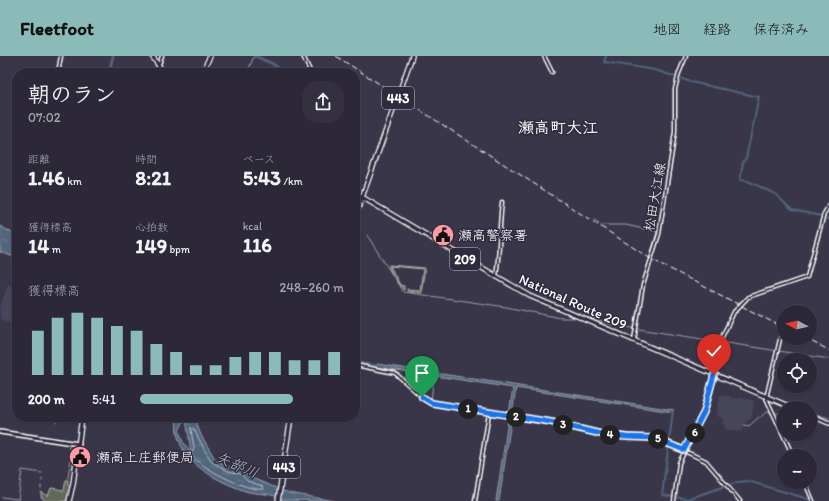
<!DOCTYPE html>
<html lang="ja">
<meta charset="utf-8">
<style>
body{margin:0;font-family:Itim,"Klee One",sans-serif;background:#343040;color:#f1f3f6;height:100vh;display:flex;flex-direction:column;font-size:15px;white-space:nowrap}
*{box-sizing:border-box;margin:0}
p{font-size:13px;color:#a6a6ae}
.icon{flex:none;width:22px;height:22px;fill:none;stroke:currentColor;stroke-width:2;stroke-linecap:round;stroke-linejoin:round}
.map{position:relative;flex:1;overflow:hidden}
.sheet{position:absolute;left:12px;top:12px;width:348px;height:354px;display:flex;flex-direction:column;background:#2c2838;border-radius:16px;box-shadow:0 1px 3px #0004,0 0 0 1px #484453}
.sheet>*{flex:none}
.needle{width:26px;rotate:277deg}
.fabs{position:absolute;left:777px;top:249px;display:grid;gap:8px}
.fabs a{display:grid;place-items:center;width:40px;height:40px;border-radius:50%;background:#2c2838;box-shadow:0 1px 3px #0004,0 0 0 1px #484453;font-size:20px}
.pin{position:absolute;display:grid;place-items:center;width:34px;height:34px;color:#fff;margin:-41px -17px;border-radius:50% 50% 50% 0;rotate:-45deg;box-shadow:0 0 4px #0007}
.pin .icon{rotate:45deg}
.km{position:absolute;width:20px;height:20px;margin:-10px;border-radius:50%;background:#222;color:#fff;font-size:11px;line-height:20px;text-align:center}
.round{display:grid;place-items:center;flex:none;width:42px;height:42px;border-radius:16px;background:#343040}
.summary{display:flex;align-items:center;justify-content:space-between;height:68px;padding:0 16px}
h1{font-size:22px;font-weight:700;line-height:30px}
.stats{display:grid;grid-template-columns:repeat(3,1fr);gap:6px;height:68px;padding:4px 16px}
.stats div{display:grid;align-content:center}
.stats b{font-size:20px;font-weight:700}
.stats small{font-size:11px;font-weight:400}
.stats p{font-size:11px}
.chart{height:112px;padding:8px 16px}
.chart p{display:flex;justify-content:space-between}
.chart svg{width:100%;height:72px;margin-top:4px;stroke:#8bbbb9;stroke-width:6}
ul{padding:0 16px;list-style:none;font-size:13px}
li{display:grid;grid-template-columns:64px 48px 1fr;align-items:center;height:30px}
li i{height:10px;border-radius:5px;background:#8bbbb9}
header{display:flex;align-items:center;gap:24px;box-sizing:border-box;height:56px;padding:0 20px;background:#8bbbb9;color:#111}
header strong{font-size:19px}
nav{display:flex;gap:22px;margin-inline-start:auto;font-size:14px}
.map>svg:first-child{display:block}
</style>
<header>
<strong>Fleetfoot</strong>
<nav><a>地図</a><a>経路</a><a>保存済み</a></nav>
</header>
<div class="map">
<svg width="829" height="445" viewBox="0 0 829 445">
<defs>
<pattern id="grass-tufts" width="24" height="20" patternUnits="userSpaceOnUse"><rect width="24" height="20" fill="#60675a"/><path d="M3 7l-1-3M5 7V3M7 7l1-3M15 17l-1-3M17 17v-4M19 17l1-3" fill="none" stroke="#787e73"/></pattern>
<pattern id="forest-firs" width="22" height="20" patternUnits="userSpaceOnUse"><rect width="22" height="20" fill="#60675a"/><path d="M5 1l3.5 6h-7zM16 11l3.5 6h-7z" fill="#787e73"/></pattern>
<pattern id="water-ripples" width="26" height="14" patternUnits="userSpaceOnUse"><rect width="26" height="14" fill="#51657d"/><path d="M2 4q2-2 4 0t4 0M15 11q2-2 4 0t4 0" fill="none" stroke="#6b7c90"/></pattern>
</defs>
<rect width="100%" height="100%" fill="#3a364a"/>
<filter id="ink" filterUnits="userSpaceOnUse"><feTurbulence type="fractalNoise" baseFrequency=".025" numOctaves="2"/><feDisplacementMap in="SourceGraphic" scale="8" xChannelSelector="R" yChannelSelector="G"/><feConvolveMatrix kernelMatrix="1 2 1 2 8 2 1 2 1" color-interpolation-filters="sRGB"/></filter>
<g filter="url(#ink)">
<path fill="#47445a" d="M 8,228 L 17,231 L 17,269 L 0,263 L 0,251 Z
M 720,339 L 730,340 L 730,342 L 738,343 L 739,341 L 754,345 L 752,361 L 744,368 L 741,376 L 724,373 L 725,370 L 722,368 L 723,362 L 716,360 Z"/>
<path fill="url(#grass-tufts)" stroke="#b0b3ac" d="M 66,424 L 68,424 L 68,429 L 71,429 L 67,445 L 46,445 L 41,441 L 41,436 L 48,440 L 51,432 L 64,434 Z"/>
<path fill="url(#forest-firs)" stroke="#b0b3ac" d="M 389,209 L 425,212 L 421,237 L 407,235 L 407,233 L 420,234 L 423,213 L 390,210 L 400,229 L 404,230 L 404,234 C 399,229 388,214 389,209 Z"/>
<path fill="url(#water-ripples)" stroke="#97a3b1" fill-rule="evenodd" d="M 0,170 L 17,180 L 17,202 L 0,196 Z
M 377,308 L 674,354 L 672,356 L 516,332 L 499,445 L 496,445 L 513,332 L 377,311 Z
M 177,361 L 199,361 L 197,369 L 201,379 L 215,403 L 229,411 L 235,411 L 243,415 L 249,421 L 289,437 L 335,445 L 283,444 C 273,436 257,439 245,435 C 212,423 171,402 177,361 ZM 185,362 C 187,365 190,391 191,397 L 183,386 L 179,375 Z"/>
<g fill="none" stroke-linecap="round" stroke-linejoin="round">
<path stroke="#b9c1cb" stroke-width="1" d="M 191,372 L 194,373 L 204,393 L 212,406 L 228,415 L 241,418 L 247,425 L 262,430 L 263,433 C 248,436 199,411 191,398 L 194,393 Z"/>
<path stroke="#97a3b1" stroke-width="1" d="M 247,17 L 254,0
M 594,164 L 602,169 L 626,169 L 657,176 L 650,199
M 367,179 L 403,236 L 506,251 L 561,262 L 580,262
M 582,260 L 613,269 L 829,303
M 431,344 L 434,321
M 775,357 L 784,358
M 810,357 L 814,358
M 815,358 L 829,362
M 761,361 L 766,356 L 772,357
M 56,366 L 58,361
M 744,369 L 749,370 L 759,361
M 69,389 L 69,393 L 76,394
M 68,422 L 72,393
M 42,425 L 42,423
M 41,433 L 41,430
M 2,441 L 17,443
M 18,445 L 22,414 L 42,417"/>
<path stroke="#51657d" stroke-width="2" d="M 606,0 L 604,6 L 655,14 L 691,26 L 759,41 L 746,102 L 743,106 L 740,124 L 748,125 L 775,138 L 792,154 L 821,160 L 829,164
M 355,306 L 380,310
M 670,355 L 673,355 L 662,439 L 687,443 L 738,426 L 748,425 L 815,445"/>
<path stroke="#51657d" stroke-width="3" d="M 255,0 L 273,8 L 283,17
M 109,17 L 113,0"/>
<g stroke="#fff" stroke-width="5">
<path id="secondary" d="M 303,0 L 311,17
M 544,0 L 552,16
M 58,17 L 61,0
M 156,17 L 162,0
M 496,220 C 500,195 499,171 502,146
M 781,279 L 766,342 L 793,400
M 634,284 L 643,229 L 659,178 L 675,76 L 675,33 L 679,17 L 686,0
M 355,309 L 395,317 L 422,341 L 432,347 L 554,367 L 601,378 L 658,383 L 706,405 L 740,445
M 805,426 L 813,445
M 475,445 L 489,357
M 674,445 L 679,407 L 706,351 L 717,307 L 721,283 L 734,256 L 748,241 L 807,221 L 824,158 L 829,149"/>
</g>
<g stroke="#fff" stroke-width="6">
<path id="primary" d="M 0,376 L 79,388"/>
</g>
<g stroke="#fff" stroke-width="6">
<path id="highway" d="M 152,0 L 164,17
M 410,6 L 412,0
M 202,17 L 210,0
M 355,137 L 530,240 L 793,352
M 355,161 L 385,77
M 810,359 L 829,367
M 69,445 L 73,428 L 82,361
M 278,445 L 291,361"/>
</g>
<use href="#secondary" stroke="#2f2a3d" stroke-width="2"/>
<use href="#primary" stroke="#2f2a3d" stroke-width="3"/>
<use href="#highway" stroke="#2f2a3d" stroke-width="3.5"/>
<path stroke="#fff" stroke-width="1" stroke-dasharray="6 3" stroke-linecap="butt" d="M 336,0 L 651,203 L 784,272
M 804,282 L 829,294"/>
<g stroke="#fff" stroke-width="6" stroke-linecap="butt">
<path id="highway-bridge" d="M 385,77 L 410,6"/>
</g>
<use href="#highway-bridge" stroke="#2f2a3d" stroke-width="3.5"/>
</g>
</g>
<g fill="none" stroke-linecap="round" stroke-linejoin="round" filter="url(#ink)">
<g stroke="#fff" stroke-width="8">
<path id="route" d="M 422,341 L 432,347 L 551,366 L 601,378 L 626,381 L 653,382 L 684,394 L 704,356 L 714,319"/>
</g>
<use href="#route" stroke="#1a73e8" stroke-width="5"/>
</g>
<defs>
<g id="civic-disc" transform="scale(1.15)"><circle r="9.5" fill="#ff9aa2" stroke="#2f2a3d"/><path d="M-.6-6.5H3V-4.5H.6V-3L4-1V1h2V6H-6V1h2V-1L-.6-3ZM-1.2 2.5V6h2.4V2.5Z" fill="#111"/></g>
</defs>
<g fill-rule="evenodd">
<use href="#civic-disc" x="443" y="179"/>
<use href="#civic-disc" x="80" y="401"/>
</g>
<g text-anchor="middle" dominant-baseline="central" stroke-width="3" stroke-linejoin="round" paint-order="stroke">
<g fill="#2f2a3d" stroke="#c1bfc5" stroke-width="1">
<rect x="382" y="31" width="32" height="22" rx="3"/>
<rect x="450" y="192" width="30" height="22" rx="3"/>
<rect x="268" y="400" width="32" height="22" rx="3"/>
</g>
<g font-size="13" font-weight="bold" fill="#fff">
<text x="398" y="42">443</text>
<text x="465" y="203">209</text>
<text x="284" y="411">443</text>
</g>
<g font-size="14" fill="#fff" stroke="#2f2a3d">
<text transform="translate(655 141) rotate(-80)">松田大江線</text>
<text transform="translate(573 246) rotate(24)">National Route 209</text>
</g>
<g font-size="14" fill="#fff" stroke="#2f2a3d" text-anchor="start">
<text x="458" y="179">瀬高警察署</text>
<text x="96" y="401">瀬高上庄郵便局</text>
</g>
<g font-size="15" font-style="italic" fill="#b1bac4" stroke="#2f2a3d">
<text transform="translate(237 409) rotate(23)">矢部川</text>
</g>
<g font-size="16" font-weight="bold" fill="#fff" stroke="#2f2a3d">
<text x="558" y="71">瀬高町大江</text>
</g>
</g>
</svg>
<div class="fabs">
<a><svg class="needle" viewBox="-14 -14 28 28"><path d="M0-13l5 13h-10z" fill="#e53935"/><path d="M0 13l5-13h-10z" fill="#a6a6ae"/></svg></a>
<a><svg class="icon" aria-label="locate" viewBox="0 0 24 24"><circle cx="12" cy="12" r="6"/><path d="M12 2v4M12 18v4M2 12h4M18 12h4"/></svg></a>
<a>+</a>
<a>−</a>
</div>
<div class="pin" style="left:422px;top:341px;background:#1e9e55"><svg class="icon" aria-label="arrive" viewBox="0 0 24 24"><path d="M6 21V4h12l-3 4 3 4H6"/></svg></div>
<div class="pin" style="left:714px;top:319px;background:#d93025"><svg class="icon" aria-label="check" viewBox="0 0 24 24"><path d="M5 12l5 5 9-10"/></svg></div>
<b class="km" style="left:468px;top:353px">1</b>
<b class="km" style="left:516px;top:361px">2</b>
<b class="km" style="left:563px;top:369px">3</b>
<b class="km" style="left:610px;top:379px">4</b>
<b class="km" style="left:658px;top:383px">5</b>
<b class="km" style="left:695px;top:377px">6</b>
<section class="sheet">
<div class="summary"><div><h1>朝のラン</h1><p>07:02</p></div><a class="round"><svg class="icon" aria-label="share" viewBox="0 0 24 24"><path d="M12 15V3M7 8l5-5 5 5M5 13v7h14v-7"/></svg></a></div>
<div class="stats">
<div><p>距離</p><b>1.46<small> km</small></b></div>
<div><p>時間</p><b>8:21</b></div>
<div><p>ペース</p><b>5:43<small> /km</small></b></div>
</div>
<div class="stats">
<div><p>獲得標高</p><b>14<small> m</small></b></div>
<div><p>心拍数</p><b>149<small> bpm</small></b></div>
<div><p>kcal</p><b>116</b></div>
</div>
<div class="chart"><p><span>獲得標高</span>248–260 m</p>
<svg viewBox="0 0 160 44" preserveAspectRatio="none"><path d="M5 44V17M15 44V9M25 44V6M35 44V9M45 44V14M55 44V17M65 44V25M75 44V30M85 44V38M95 44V38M105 44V33M115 44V30M125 44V30M135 44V35M145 44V35M155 44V30"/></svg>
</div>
<ul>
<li><b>200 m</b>5:41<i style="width:75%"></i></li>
</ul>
</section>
</div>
